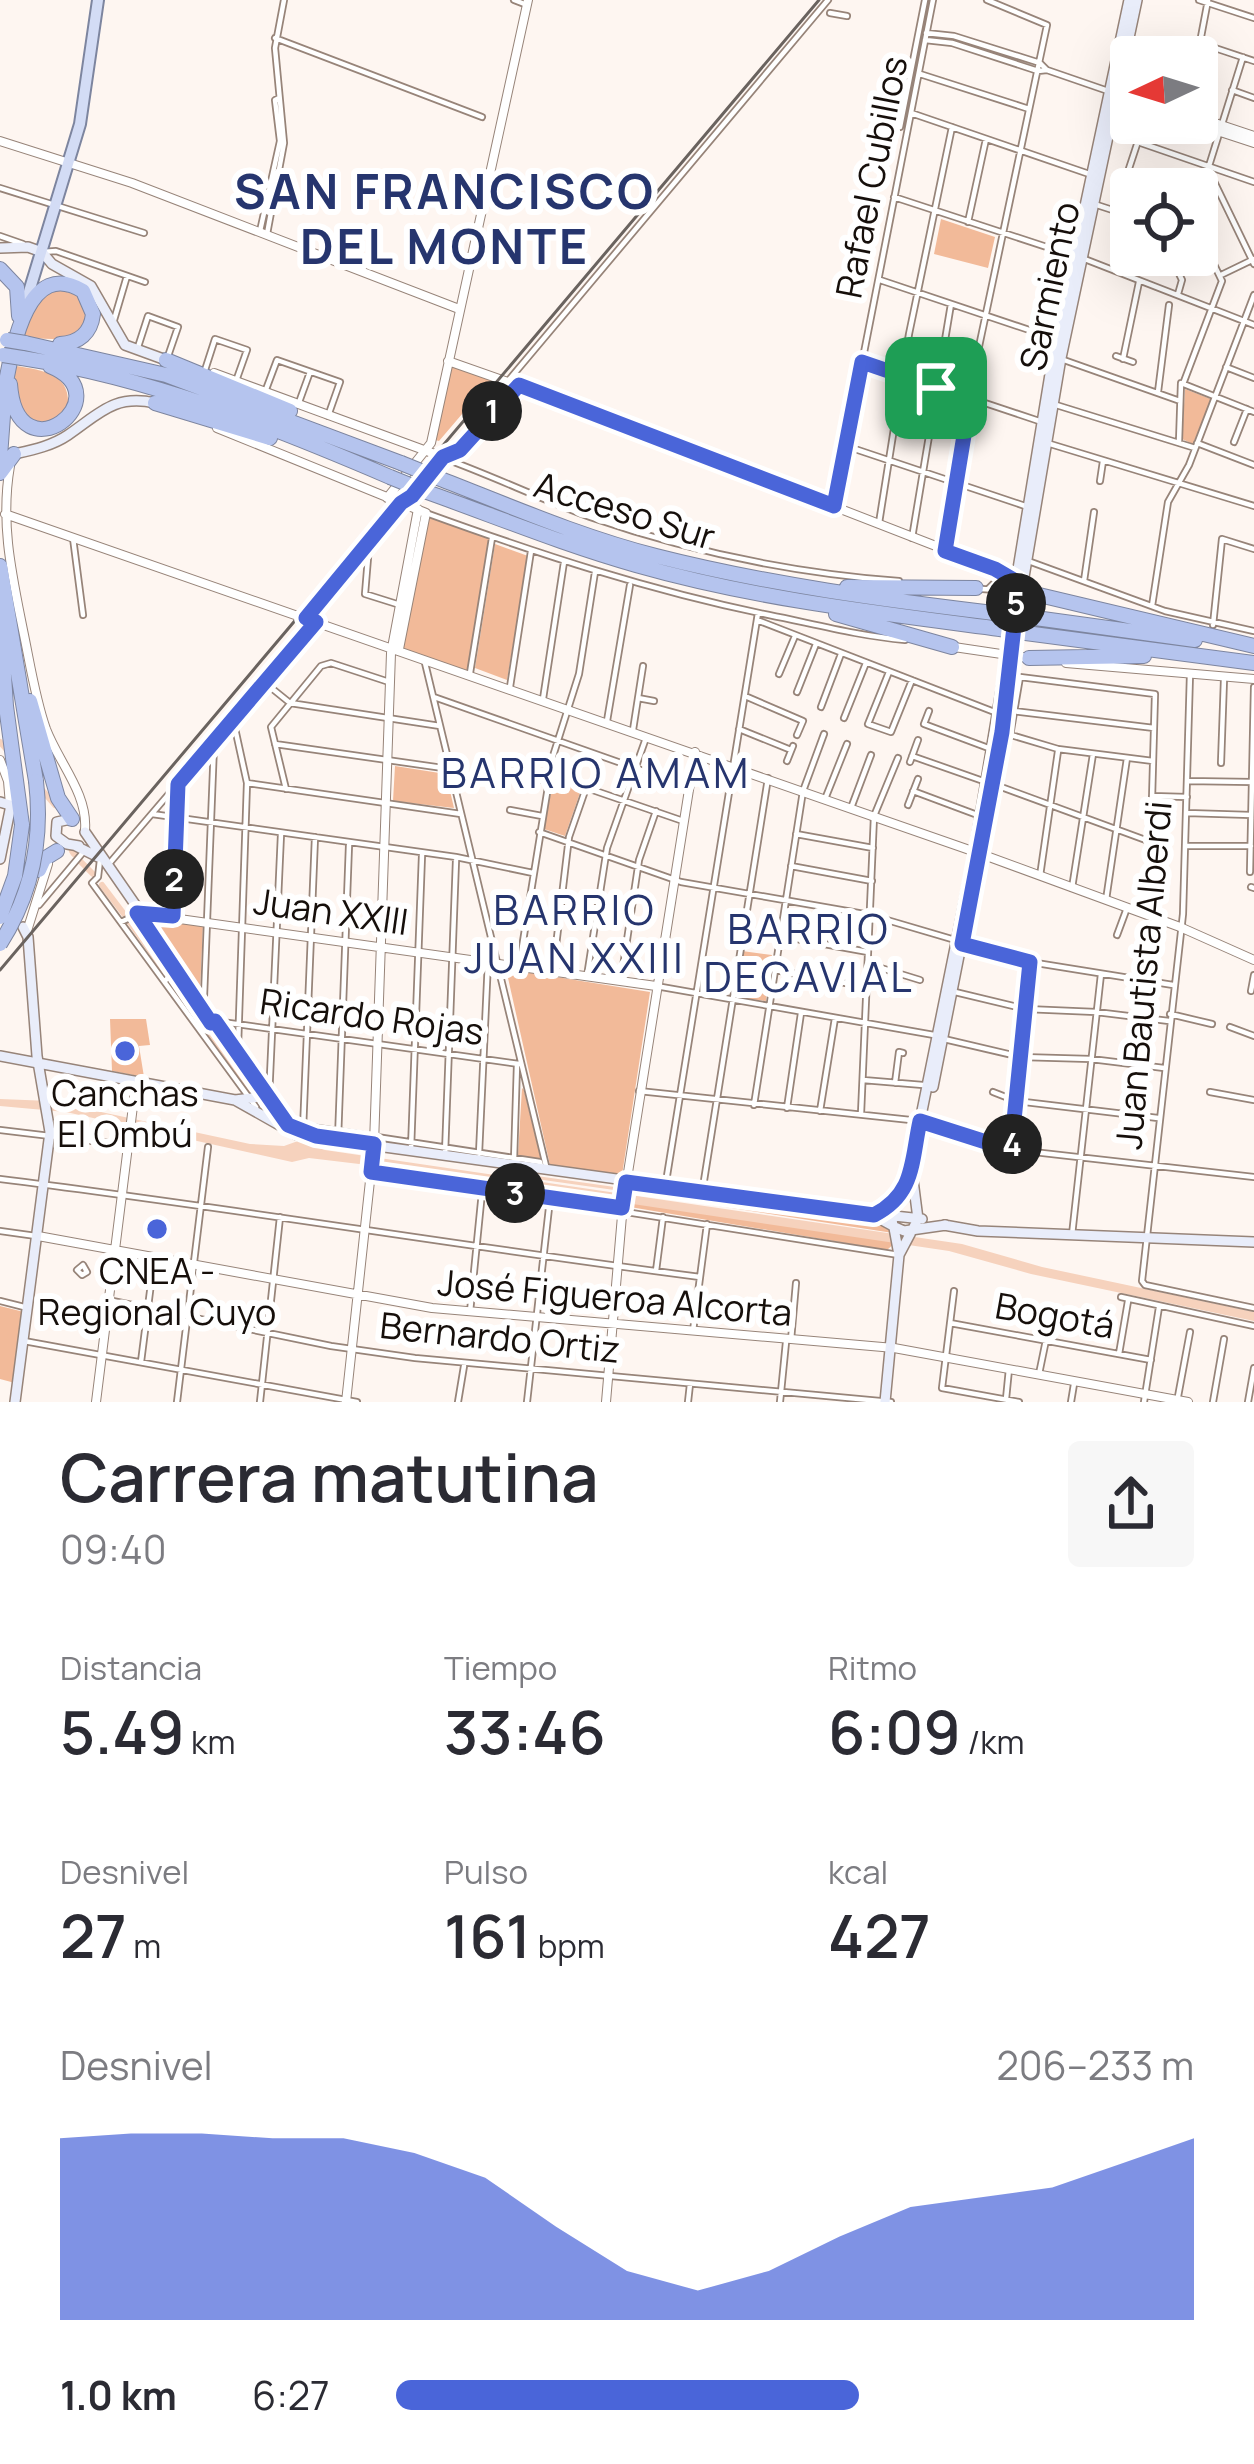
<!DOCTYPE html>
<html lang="es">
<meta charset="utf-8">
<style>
body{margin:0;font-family:Manrope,sans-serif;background:#f7f7f7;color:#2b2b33;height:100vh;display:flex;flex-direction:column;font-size:45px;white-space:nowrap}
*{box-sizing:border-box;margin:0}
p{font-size:39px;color:#7c7c81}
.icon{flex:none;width:66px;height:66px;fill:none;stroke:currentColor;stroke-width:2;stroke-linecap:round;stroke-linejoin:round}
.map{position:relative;height:1402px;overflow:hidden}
.drawer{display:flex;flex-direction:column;background:#fff;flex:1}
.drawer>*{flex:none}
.needle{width:78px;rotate:266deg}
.fabs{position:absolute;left:1110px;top:36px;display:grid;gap:24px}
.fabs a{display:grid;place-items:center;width:108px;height:108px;border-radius:12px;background:#fff;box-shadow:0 12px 48px #0002;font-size:60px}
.pin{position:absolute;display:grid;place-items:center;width:102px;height:102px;color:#fff;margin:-51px;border-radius:24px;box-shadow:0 6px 18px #0006}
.km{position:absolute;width:60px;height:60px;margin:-30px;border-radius:50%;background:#222;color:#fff;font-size:33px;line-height:60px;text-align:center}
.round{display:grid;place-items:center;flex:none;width:126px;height:126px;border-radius:12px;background:#f7f7f7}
.head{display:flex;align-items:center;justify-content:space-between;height:204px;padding:0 60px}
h1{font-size:66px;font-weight:600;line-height:90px}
.figures{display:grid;grid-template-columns:repeat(3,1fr);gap:18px;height:204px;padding:12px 60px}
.figures div{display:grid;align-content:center}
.figures b{font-size:60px;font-weight:600}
.figures small{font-size:33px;font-weight:400}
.figures p{font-size:33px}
.chart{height:336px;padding:24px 60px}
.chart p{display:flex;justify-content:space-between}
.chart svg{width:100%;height:216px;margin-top:12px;fill:#4a65d9;opacity:.7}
ul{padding:0 60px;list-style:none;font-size:39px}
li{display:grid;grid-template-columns:192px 144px 1fr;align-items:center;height:90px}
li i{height:30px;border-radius:15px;background:#4a65d9}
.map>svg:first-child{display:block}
</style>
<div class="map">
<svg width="1254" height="1402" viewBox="0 0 1254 1402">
<rect width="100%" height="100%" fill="#fef6f1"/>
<path fill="#f2ba99" d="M 941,219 L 995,237 L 988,268 L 934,254 Z
M 58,289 L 81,297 C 103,346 54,340 23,337 C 29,315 36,298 58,289 Z
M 451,365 L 492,379 L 439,441 L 435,440 Z
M 16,366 C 48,371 74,375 67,414 L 48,427 L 23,416 L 14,382 Z
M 1185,389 L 1211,399 L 1193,444 L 1182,439 Z
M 426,513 L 492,538 L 470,673 L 399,649 Z
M 495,544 L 528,556 L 507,680 L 475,668 Z
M 395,766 L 446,774 L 454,808 L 393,801 Z
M 553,781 L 581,790 L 565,836 L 544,829 Z
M 151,916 L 203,925 L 200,992 Z
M 742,951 L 772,955 L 766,1001 L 736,998 Z
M 506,969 L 650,992 L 622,1175 L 550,1165 Z
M 110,1019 L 146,1019 L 150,1045 L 139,1046 L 144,1077 L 112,1071 Z
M 522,1088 L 524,1090 L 541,1160 L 518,1155 Z
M 376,1166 L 621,1201 L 616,1205 C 536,1192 456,1187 378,1170 Z
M 635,1186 L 873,1220 L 893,1233 L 628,1192 Z
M 627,1202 L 661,1207 L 896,1242 L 887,1250 L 630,1207 Z
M 0,1306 L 24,1312 L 15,1383 L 0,1379 Z"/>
<path fill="#f6d2bd" d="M 0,1099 L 50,1101 L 250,1144 L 284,1146 L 298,1141 L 325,1150 L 962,1244 L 1042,1267 L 1254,1312 L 1254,1321 L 1031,1274 L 949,1251 L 376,1166 L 309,1158 L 292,1162 L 66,1112 L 0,1106 Z"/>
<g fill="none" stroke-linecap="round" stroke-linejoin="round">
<path stroke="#f6d2bd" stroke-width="3" d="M 528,1180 L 533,1177 L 618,1189 L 620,1194"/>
<path stroke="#f6d2bd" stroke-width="6" d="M 0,742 L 8,751
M 42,790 L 55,805
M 72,851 L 74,854
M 79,860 L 93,874
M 102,885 L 124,914
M 129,921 L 167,974
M 173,981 L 203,1023
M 207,1029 L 251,1091"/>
<g stroke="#978479" stroke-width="8">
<path id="minor" d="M 514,0 L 527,5
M 1199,0 L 1254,18
M 830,13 L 847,16
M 926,33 L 954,36 L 1040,63 L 1047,70 L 1108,91
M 275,38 L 482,117
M 925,40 L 952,43 L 1038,71 L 1047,70
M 1200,43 L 1254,61
M 1243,57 L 1208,169 L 1254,264
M 1197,58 L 1208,0
M 920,74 L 1029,109
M 1232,90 L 1254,98
M 911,113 L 1092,175
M 900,127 L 925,0
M 1138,142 L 1254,182
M 1127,176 L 1166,189
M 0,188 L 144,233
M 894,197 L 1071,255
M 1097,205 L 1131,216
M 1115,211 L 1144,123
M 968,222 L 986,139
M 260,231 L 280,141 L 275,100 L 279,98
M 267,234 L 284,143 L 275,48 L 284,0
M 0,236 L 23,244
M 42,252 L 56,251 L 145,282
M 1170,255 L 1182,280 L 1178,294
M 1082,258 L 1254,325
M 1221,275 L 1254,259
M 880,280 L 1056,339
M 114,320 L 127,276
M 137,350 L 148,316 L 178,327 L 167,359
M 1116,356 L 1133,362
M 1061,359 L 1180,401
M 1123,359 L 1139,282
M 862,362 L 1042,422
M 1226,367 L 1254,378
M 205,370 L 215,339 L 247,350 L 236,381
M 508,381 L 828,0
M 1183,384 L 1222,281 L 1197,229
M 265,392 L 277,360 L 340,382 L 328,416
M 1158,392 L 1169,305
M 1053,404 L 1195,448
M 298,405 L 310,372
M 1179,442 L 1181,383 L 1254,412
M 1234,442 L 1247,409
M 1047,443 L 1254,506
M 1197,443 L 1254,465
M 846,446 L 1028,507
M 443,458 C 493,476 540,499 590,517 C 691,552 792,573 899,581
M 1100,481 L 1103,461
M 834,506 L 933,0
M 426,513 C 539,554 651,591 769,615 C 814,624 859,636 905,640
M 879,523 L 909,334 L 952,127
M 73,538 L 83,615
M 912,538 L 951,304
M 369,546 L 365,594 L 400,605
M 945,551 L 977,356 L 1047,25 L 987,0
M 1031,562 L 1165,611 L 1254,631
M 1084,581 L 1094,512
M 982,589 L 1012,591
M 988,589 L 998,579 L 995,569
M 1152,606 L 1168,502 L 1189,465 L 1254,295
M 306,618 L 401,503
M 757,620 L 997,713
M 1213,625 L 1222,539 L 1254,549
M 425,663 L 547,1170
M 889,672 L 868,724 L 891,732 L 912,680
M 470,673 L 492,538
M 779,674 L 795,636
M 1190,674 L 1183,914 L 1142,1281 L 1145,1285 L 1254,1308
M 264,682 L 290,703 L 440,726
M 510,687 L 531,551
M 797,692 L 816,644
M 745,696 L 803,721 L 797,735
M 434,697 L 689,787
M 638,698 L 654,701
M 543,699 L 564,562
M 821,707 L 841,654
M 929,711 L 924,724 L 991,749
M 1013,711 L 1154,728
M 844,718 L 866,663
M 233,719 L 247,783 L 238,1047
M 607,721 L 630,585
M 739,729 L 791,750
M 633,730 L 643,666
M 1001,732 L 1058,749 L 1153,761
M 1010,736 L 1020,677 L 1155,694 L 1150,869
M 275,744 L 450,769
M 912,756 L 986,782
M 787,761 L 793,746
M 910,762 L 918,740
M 1221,763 L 1224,679
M 510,774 L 548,781
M 549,775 L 683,821
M 1187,781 L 1252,782
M 247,783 L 461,814
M 993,784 L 1151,842
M 286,789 L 271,727 L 321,666 L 331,663 L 389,682
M 913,791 L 980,816
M 1152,796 L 1187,797
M 825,799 L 847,744
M 908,805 L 918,779
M 851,808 L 871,755
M 510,810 L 542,816
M 1187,813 L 1251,815
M 152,814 L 456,857 L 533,873
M 539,832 L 681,882 L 870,915 L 1030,962 L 1173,985
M 796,834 L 873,848
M 1186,846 L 1251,846
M 100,860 L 98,877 L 92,883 L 256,1107
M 108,865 L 315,623
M 791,866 L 872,881
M 1250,872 L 1254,687
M 1040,876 L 1058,751
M 1251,887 L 1254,888
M 1072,888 L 1093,754
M 1106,900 L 1127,758
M 39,905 L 85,850
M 173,916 L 178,784
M 121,922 L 134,916 L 145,926
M 1117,935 L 1127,908
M 780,936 L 868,952
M 868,964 L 920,980
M 519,966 L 553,756 L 579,674 L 595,572
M 775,970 L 867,987
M 553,971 L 569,837 L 586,788
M 587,976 L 607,848 L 646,738
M 621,980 L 639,860 L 656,811
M 165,981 L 172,973 L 166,955
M 656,986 L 934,1035
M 1251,991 L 1254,975
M 955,992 L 1026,1009 L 1096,1012 L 1169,1021
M 204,997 L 214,745
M 1170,1014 L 1212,1024
M 1230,1027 L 1254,1036
M 200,1030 L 215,1021 L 519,1064
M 944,1039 L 1021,1057 L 1091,1059 L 1164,1068
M 863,1080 L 923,1085
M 895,1083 L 899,1052 L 903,1053
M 639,1091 L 920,1121 L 1007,1149 L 1254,1177
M 993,1092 L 1016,1101 L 1158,1118
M 1210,1092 L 1254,1100
M 269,1098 L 281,834
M 754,1105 L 803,791 L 824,734
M 787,1108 L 801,1013
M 820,1111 L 835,1018
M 861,1114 L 874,816 L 898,758
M 305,1126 L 540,1162 L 542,1170
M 0,1130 L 125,1145
M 303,1130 L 315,837
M 338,1139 L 349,845
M 1011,1147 L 1030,962
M 411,1149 L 422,855
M 445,1154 L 456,860
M 479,1154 L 488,961
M 514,1160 L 517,1064
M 371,1172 L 899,1255
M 0,1179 C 234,1208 466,1247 700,1277
M 666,1182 L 758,613
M 703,1187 L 768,778
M 0,1231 L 36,1236
M 1072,1235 L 1101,974
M 83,1265 L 87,1272 L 82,1275 L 77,1270 Z
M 656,1271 L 663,1217
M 954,1291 L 942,1388 L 1019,1402
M 1121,1297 L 1254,1326
M 108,1300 L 331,1346 L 415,1358 L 891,1402
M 0,1301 L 28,1308
M 470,1312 L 482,1192
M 950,1323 L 1151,1360
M 693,1331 L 707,1224
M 791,1340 L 796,1283
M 24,1341 L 357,1402
M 1119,1354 L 1128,1301
M 141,1362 L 154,1260
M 1039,1374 L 1046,1340
M 1006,1399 L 1009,1369
M 177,1402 L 208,1147
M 260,1402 L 280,1217
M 458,1402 L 464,1366
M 527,1402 L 550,1199
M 688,1402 L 690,1384
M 780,1402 L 786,1342
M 1071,1402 L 1074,1384
M 1144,1402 L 1159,1307
M 1177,1402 L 1190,1332
M 1213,1402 L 1224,1339
M 1248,1402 L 1254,1368"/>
</g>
<g stroke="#978479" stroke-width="10">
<path id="tertiary" d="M 1197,117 L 1254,136
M 1193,123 L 1254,143
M 0,141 L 132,183 L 459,309
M 448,361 L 565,402 L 995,569 L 1019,583
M 214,373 L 443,457
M 217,428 L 426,513 L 399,649
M 10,466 C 0,523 12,575 23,630 C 30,663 35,698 46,729 C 59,763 88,794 85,830
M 387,498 L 431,443 L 528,0
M 402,502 L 443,457 L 459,450 L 519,385
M 5,514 L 981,854 L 1180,927 L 1254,960
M 954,647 L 1028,658
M 1066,663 L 1254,679
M 0,760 L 8,781 L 10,805
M 137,913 L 656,986
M 27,931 L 48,864
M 38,1236 L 432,1308 L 894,1348 L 1188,1402
M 96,1402 L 136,1082
M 346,1402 L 374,1144 L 391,653 L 418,509
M 606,1402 L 623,1204 L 695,752"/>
</g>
<g stroke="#978479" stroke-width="12">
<path id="secondary" d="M 0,248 L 28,247 L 42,252 L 52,264 L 91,286 L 125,345 L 166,360
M 14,454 C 32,450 52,446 68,435 C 99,414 114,394 155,403
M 1019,583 L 1017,575 L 1053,356 L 1129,0
M 0,802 L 10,805 L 10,810 L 0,859
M 71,819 L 57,822 L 56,836 L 67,844 L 79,846
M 85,832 L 282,1117 L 299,1130
M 76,846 L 98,857
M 0,1056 L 235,1100 L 268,1096
M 933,1087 L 993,784 L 1009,661
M 235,1100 L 297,1135 L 871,1214 L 893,1226
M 885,1215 L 922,1219
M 944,1225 L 978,1231 L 1254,1242
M 946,1225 L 904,1231 L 893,1226 L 891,1212 L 908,1180 L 973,859 L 1019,583 L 1024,577 L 1061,358 L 1137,0
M 899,1255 L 918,1219 L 913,1180
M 15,1402 L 50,1132 L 37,1056 L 28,937 L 23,927
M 885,1402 L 899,1255 L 894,1228"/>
</g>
<g stroke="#7d859f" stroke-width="14">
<path id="primary" d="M 25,305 L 80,124 L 98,0"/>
</g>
<g stroke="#7d859f" stroke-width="16">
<path id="motorway" d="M 0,269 L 17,287 L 19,316
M 25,343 L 166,375 L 401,463
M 22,358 C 151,378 271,426 390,477
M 166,360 L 290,411
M 10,384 C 17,480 125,397 50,366
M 155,403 L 270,438
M 0,412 C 9,376 19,252 83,291 L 93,314 C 91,333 79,343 60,344
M 0,457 L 4,402
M 0,473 L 14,454
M 438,478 C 510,506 581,537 656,556 C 770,585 885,600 1002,614
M 427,492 C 497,517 565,545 636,565 C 755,599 878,613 1000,629
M 0,566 L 36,781
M 847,587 L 976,588
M 1018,590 L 1254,646
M 0,614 L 6,706 L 22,825
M 836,614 L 952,647
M 1021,616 L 1195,640
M 1018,632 L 1254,663
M 1029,658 L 1144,656
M 30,701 L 58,798 L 72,819
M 39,870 L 44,859 L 57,851"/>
</g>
<use href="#minor" stroke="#fff" stroke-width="4.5"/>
<use href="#tertiary" stroke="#fff" stroke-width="8"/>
<use href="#secondary" stroke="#e9edfa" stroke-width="9"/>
<use href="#primary" stroke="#d3dcf5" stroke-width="10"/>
<use href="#motorway" stroke="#b5c4ee" stroke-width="14"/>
<path stroke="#6a635f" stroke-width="3" d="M 0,970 L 819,0"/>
<g stroke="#7d859f" stroke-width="16" stroke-linecap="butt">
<path id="motorway-bridge" d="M 7,340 L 25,343
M 3,355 L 22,358
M 401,463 L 438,478
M 390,477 L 427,492
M 1002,614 L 1021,616
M 1000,629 L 1018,632
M 0,917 L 15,876 L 22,825
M 0,944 C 32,894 43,840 36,781"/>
</g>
<use href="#motorway-bridge" stroke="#b5c4ee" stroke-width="14"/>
</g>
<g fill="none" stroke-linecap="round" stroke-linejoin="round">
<g stroke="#fff" stroke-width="24">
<path id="route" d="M 862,362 L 970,399 L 945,551 L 995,569 L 1019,583 L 1002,732 L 962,944 L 1030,962 L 1011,1150 L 920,1121 C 911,1162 915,1194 874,1215 L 626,1182 L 622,1208 L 371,1172 L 374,1144 L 316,1136 L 288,1125 L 215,1021 L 211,1023 L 137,913 L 173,916 L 178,784 L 316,622 L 306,618 L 401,503 L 412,496 L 443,457 L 460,450 L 519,385 L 834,506 Z"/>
</g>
<use href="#route" stroke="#4a65d9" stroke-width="15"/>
</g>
<g fill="#4a65d9" stroke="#fff" stroke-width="4.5">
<circle cx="125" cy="1051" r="12"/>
<circle cx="157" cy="1229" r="12"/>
</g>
<g text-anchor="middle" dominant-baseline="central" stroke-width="12" stroke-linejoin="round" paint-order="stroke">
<g font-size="36" fill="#160f0b" stroke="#fff">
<text transform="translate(871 177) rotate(-79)">Rafael Cubillos</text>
<text transform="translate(1049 286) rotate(-78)">Sarmiento</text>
<text transform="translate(625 510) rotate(17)">Acceso Sur</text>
<text transform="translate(331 911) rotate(8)">Juan XXIII</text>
<text transform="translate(1143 975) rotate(-85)">Juan Bautista Alberdi</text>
<text transform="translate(372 1016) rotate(8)">Ricardo Rojas</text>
<text transform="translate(615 1297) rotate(5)">José Figueroa Alcorta</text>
<text transform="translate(1055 1315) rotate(10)">Bogotá</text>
<text transform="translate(500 1337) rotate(6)">Bernardo Ortiz</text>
</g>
<g font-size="36" fill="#160f0b" stroke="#fff">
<text x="125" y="1092">Canchas<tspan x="125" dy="41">El Ombú</tspan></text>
<text x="157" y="1270">CNEA -<tspan x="157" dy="41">Regional Cuyo</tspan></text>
</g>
<g font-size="42" letter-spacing="3" fill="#26356e" stroke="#fff">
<text x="596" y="772">BARRIO AMAM</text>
<text x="575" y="909">BARRIO<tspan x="575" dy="48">JUAN XXIII</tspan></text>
<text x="809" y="928">BARRIO<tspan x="809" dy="48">DECAVIAL</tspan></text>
</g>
<g font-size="48" font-weight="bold" letter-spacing="3" fill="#26356e" stroke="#fff">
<text x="445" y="190">SAN FRANCISCO<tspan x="445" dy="55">DEL MONTE</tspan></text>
</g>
</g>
</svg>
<div class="fabs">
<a><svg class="needle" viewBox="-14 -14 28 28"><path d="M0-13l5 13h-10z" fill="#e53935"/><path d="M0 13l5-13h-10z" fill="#7c7c81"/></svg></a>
<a><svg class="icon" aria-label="locate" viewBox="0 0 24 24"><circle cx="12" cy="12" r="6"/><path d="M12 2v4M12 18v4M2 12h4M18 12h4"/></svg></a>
</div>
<div class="pin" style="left:936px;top:388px;background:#1e9e55"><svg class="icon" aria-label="arrive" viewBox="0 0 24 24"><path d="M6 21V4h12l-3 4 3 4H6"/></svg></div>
<b class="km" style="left:492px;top:411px">1</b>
<b class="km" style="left:174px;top:879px">2</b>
<b class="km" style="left:515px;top:1193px">3</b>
<b class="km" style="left:1012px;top:1144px">4</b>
<b class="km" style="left:1016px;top:603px">5</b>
</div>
<section class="drawer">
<div class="head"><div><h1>Carrera matutina</h1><p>09:40</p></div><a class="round"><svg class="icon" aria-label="share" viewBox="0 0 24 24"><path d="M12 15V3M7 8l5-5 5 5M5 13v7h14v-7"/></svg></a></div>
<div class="figures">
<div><p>Distancia</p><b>5.49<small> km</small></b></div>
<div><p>Tiempo</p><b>33:46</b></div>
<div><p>Ritmo</p><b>6:09<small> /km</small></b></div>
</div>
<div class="figures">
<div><p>Desnivel</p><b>27<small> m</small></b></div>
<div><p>Pulso</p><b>161<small> bpm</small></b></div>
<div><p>kcal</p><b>427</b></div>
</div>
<div class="chart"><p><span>Desnivel</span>206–233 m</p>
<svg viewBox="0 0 160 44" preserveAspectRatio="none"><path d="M0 44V7L10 6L20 6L30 7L40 7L50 10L60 15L70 25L80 34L90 38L100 34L110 27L120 21L130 19L140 17L150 12L160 7V44z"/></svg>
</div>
<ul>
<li><b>1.0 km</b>6:27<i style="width:58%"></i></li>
</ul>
</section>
